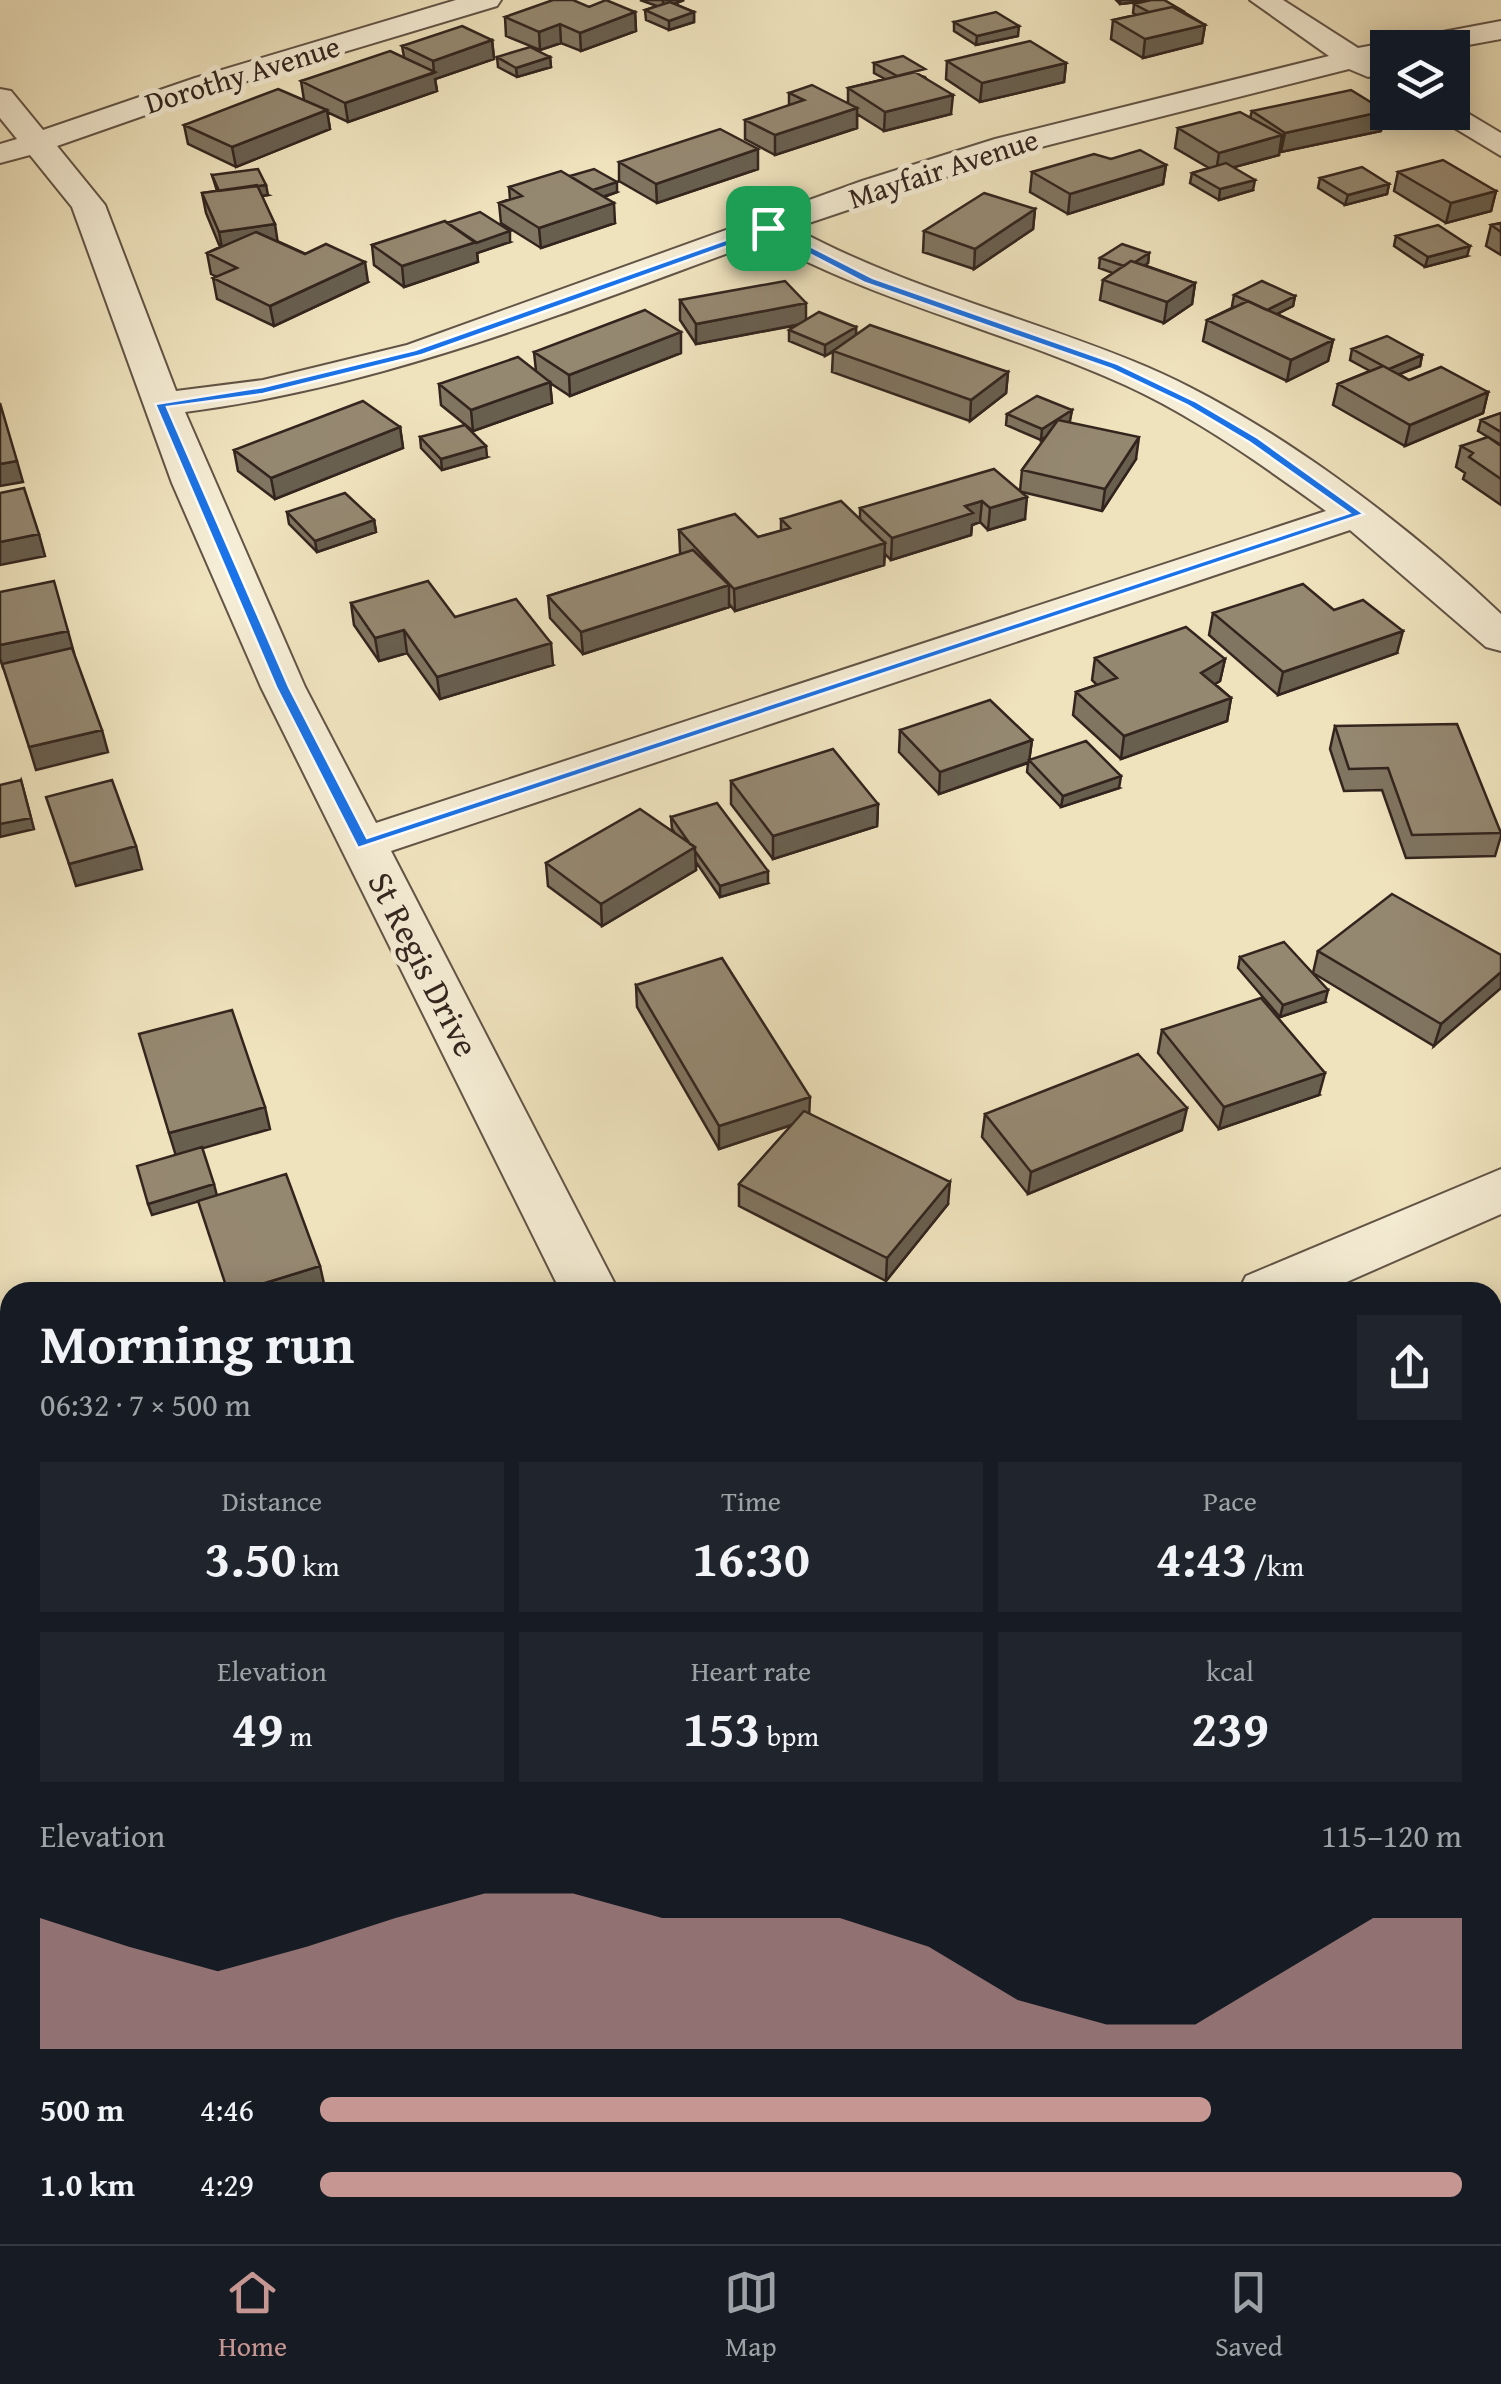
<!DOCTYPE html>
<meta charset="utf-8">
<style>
body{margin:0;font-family:"Gentium Book Plus",serif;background:#20242c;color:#f1f3f6;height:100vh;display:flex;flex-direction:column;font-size:38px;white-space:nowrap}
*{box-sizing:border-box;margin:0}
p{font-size:32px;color:#9ea1a6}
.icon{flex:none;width:55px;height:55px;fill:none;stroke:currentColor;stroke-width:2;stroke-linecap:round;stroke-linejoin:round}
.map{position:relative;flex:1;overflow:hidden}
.sheet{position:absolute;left:0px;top:1282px;width:1502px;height:962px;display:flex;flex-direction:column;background:#171b24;border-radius:30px 30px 0 0;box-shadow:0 5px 25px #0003}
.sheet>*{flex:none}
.controls{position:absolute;left:1370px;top:30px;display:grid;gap:20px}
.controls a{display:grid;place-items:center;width:100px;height:100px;border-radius:0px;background:#171b24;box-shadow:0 5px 25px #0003;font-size:50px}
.pin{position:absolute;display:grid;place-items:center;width:85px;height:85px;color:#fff;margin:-42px;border-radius:20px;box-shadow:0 5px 15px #0006}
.round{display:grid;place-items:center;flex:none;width:105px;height:105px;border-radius:0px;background:#20242c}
.summary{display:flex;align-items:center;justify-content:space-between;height:170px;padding:0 40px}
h1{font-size:55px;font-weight:800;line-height:75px}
.metrics{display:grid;grid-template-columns:repeat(3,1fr);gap:15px;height:170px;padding:10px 40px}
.metrics div{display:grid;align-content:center;border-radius:0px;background:#20242c;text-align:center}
.metrics b{font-size:50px;font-weight:800}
.metrics small{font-size:28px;font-weight:400}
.metrics p{font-size:28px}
.chart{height:280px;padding:20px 40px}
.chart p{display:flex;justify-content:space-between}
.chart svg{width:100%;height:180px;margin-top:10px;fill:#c59692;opacity:.7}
ul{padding:0 40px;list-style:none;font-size:32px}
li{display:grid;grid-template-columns:160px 120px 1fr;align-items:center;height:75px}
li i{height:25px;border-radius:12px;background:#c59692}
.tab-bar{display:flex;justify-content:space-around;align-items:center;height:140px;border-top:2px solid #363941;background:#171b24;font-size:28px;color:#9ea1a6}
.tab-bar a{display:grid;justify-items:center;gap:5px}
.tab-bar .selected{color:#c59692}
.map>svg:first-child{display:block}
</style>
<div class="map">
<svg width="1501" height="2244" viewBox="0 0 1501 2244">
<rect width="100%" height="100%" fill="#efe3be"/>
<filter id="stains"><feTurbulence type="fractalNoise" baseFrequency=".002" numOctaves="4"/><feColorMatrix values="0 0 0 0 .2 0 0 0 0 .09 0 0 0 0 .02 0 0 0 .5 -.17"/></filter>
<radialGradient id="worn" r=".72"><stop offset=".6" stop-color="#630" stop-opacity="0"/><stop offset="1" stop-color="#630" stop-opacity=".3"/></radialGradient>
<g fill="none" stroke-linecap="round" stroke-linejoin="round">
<g stroke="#625446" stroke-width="4">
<path id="minor" d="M 456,0 L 501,0 L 497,6 L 217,90 L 57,146 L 105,205 L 176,391 L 263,380 L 407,345 L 862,181 L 995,139 L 1329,56 L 1250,0 L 1283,0 L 1358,48 L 1501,21 L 1501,39 L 1452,48 L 1388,48 L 1388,59 L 1378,61 L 1383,68 L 1379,74 L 1368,77 L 1349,69 L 1017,153 L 794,228 C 906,289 1031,318 1147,367 C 1268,419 1406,523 1501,614 L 1501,651 L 1486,647 L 1350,530 L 391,851 L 619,1292 L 561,1292 L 261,687 L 172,483 L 72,207 L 30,155 L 0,163 L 0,144 L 17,139 L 0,118 L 0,89 L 11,91 L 43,130 L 195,78 ZM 764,240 C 879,303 1006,331 1125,385 C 1197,418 1262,465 1326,511 L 376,823 L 305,687 L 185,412 C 388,386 573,309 764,240 Z
M 1454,105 L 1501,133 L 1501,156 L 1428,112 L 1452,112 Z
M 1501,1169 L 1501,1214 L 1324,1292 L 1238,1292 L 1246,1276 Z
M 10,1757 L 10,1823 L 0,1827 L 0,1761 Z"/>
</g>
<use href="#minor" fill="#f5edd5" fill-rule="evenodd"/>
</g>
<path fill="#807561" stroke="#33251e" stroke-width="2.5" d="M 640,0 L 684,0 L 674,4 L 694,12 L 694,22 L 669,30 L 646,20 L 645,10 L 657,6 Z
M 1116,0 L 1164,0 L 1205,25 L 1202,43 L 1143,58 L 1111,39 L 1113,20 L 1136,15 L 1133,13 L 1134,4 L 1148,1 L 1120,4 Z
M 589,7 L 635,12 L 636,31 L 581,51 L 561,43 L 540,50 L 506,36 L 505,17 Z
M 954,22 L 1018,36 L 976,45 L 954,31 Z
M 492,40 L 494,59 L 435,79 L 437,91 L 348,122 L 327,112 L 330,129 L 236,167 L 188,144 L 184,125 L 304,100 L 301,81 L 404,57 L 402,46 Z
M 497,57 L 550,57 L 551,67 L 517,77 L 498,67 Z
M 947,61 L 1066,63 L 1064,82 L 980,102 L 946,79 Z
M 874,63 L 925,77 L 951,114 L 884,131 L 857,114 L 857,128 L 775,155 L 745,139 L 745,120 L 789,106 L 789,93 L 848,103 L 848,88 L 885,79 L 874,73 Z
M 1252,111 L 1381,131 L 1281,152 L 1279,151 L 1279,155 L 1234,167 L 1253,190 L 1219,200 L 1190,183 L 1192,173 L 1209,168 L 1175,148 L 1178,128 L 1250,118 Z
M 1111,159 L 1166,165 L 1163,184 L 1068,214 L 1030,192 L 1032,172 Z
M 619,162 L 758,169 L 657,203 L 619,181 Z
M 1398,172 L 1496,191 L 1491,211 L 1446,223 L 1394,191 Z
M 212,175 L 268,195 L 262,196 L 277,241 L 368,282 L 274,326 L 217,299 L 213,278 L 217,277 L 211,274 L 207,253 L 220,247 L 206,213 L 202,193 L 217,191 Z
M 570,176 L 617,192 L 604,197 L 615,223 L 541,248 L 501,223 L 499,203 L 510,199 L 509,187 Z
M 1320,178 L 1389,184 L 1387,194 L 1345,205 L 1318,188 Z
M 1035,209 L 1033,229 L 974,269 L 923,252 L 924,231 Z
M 447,223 L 510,242 L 477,253 L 478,262 L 404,287 L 374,265 L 372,245 Z
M 1501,223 L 1501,255 L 1486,246 L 1491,225 Z
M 1396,236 L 1467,256 L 1425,267 L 1394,246 Z
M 1149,253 L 1148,263 L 1144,265 L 1195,283 L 1192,304 L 1164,323 L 1100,300 L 1103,280 L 1113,273 L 1099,268 L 1100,258 Z
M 1234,295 L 1295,296 L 1293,306 L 1277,314 L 1333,340 L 1328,361 L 1287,381 L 1203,341 L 1207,320 L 1234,307 L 1232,306 Z
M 680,300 L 806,320 L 856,327 L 856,335 L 1008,372 L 1006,393 L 970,421 L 832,372 L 833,352 L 825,356 L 789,341 L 789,330 L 798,325 L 696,344 L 680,320 Z
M 1352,349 L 1422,355 L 1420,366 L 1399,374 L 1409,380 L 1488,392 L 1483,413 L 1405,446 L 1333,405 L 1338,384 L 1370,371 L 1350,360 Z
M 534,352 L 681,353 L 570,396 L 550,383 L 552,403 L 473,431 L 441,405 L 439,384 L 536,371 Z
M 1072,410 L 1069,422 L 1136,459 L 1102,511 L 1022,492 L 1025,519 L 988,530 L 980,522 L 972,525 L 971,535 L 891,560 L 885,554 L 884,565 L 735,611 L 729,604 L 729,607 L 583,654 L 550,618 L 548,596 L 682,554 L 680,552 L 679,530 L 758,537 L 781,531 L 781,519 L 860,519 L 860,508 L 1020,491 L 1022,470 L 1046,437 L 1041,440 L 1006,425 L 1007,414 Z
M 1501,413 L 1501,445 L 1478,431 L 1481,420 Z
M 400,427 L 403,448 L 275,499 L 238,471 L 234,450 Z
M 420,437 L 487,457 L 442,470 L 421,448 Z
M 1461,446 L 1501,446 L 1501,505 L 1463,479 L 1465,473 L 1456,467 Z
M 287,512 L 374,520 L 376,532 L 317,552 L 289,524 Z
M 351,603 L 455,617 L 553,665 L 440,699 L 407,653 L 379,661 L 354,625 Z
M 1334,610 L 1397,653 L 1278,695 L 1209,635 L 1213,613 Z
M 1095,658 L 1225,659 L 1220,681 L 1215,684 L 1231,698 L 1227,721 L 1121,759 L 1073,715 L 1076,692 L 1097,685 L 1092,680 Z
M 1335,726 L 1501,831 L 1501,836 L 1495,856 L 1406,858 L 1382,790 L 1344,791 L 1330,749 Z
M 900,730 L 1032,740 L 1029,760 L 1119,788 L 1061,807 L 1027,772 L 1028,763 L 939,794 L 899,752 Z
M 731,781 L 878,804 L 877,826 L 773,859 L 731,804 Z
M 671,817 L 768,883 L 720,897 L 696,862 L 696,870 L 602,926 L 548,886 L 546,863 L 674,832 L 672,829 Z
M 1318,951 L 1501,955 L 1434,1046 L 1313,973 Z
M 1240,957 L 1325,1002 L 1280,1017 L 1238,968 Z
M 636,985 L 810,1114 L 948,1204 L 886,1281 L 739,1206 L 739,1184 L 792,1125 L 719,1149 L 637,1007 Z
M 1162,1030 L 1319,1095 L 1219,1129 L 1158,1053 Z
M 985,1114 L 1182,1130 L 1028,1194 L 982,1137 Z"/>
<path fill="#685f4f" stroke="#33251e" stroke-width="2.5" d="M 663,0 L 684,0 L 663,8 Z
M 1120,0 L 1153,0 L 1120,4 Z
M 635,12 L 636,31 L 581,51 L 580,33 Z
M 694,12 L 694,22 L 669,30 L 669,21 Z
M 560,24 L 561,43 L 540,50 L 539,32 Z
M 1205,25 L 1202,43 L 1143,58 L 1145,39 Z
M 1019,26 L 1018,36 L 976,45 L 977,36 Z
M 492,40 L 494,59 L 435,79 L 437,91 L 348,122 L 345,103 L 434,73 L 433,61 Z
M 550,57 L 551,67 L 517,77 L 516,68 Z
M 1066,63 L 1064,82 L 980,102 L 982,83 Z
M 953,95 L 951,114 L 884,131 L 885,112 Z
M 857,108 L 857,128 L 775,155 L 775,135 Z
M 327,110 L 330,129 L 236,167 L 232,147 Z
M 1385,111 L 1381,131 L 1281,152 L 1285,133 Z
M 1282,135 L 1279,155 L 1216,172 L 1219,153 Z
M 758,149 L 758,169 L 657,203 L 656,184 Z
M 1166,165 L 1163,184 L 1068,214 L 1070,194 Z
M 1255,180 L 1253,190 L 1219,200 L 1220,189 Z
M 617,182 L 617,192 L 590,201 L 589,191 Z
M 1389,184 L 1387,194 L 1345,205 L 1348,195 Z
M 266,185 L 268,195 L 222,202 L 220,192 Z
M 1496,191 L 1491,211 L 1446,223 L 1451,203 Z
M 614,203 L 615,223 L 541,248 L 539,228 Z
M 1035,209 L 1033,229 L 974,269 L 975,249 Z
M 275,224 L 278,244 L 223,253 L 219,232 Z
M 510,231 L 510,242 L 477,253 L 478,262 L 404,287 L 402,266 Z
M 1470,246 L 1467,256 L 1425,267 L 1428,257 Z
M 1149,253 L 1148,263 L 1126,278 L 1127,267 Z
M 365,262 L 368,282 L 274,326 L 270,306 Z
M 1195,283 L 1192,304 L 1164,323 L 1167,302 Z
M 1295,296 L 1293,306 L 1265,320 L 1267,310 Z
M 806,303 L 806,323 L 696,344 L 696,324 Z
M 856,327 L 856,337 L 825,356 L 825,345 Z
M 681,332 L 681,353 L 570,396 L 569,375 Z
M 1333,340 L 1328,361 L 1287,381 L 1291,360 Z
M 1422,355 L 1420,366 L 1385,380 L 1388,369 Z
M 1008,372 L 1006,393 L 970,421 L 971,400 Z
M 550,382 L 552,403 L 473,431 L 471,410 Z
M 1488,392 L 1483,413 L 1405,446 L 1410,425 Z
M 1072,410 L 1070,421 L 1041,440 L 1042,429 Z
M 400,427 L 403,448 L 275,499 L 271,478 Z
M 1139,437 L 1136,459 L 1102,511 L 1105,489 Z
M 486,446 L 487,457 L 442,470 L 441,459 Z
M 17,461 L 23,482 L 0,486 L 0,464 Z
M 1027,497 L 1025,519 L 988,530 L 990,508 Z
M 982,501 L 980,522 L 972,525 L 971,535 L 891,560 L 892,538 L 965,506 Z
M 374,520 L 376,532 L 317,552 L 315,541 Z
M 39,534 L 45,556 L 0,565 L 0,542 Z
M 885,543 L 884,565 L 735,611 L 734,589 Z
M 729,585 L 729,607 L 583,654 L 581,632 Z
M 404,630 L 407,653 L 379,661 L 375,638 Z
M 68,631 L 74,653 L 3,668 L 0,658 L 0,645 Z
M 1403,631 L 1397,653 L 1278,695 L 1283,672 Z
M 551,643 L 553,665 L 440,699 L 437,677 Z
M 1225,659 L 1220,681 L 1197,695 L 1201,673 Z
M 1231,698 L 1227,721 L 1121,759 L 1124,736 Z
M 102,730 L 108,752 L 36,770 L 29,747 Z
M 1032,740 L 1029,762 L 939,794 L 940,772 Z
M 1121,776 L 1119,788 L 1061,807 L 1063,796 Z
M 21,780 L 34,829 L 0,837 L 0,824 Z
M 878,804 L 877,826 L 773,859 L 773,836 Z
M 136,846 L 142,869 L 76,886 L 69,864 Z
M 695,847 L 696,870 L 602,926 L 601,904 Z
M 768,871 L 768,883 L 720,897 L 720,886 Z
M 1501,972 L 1501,988 L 1434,1046 L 1441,1024 Z
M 1328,990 L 1325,1002 L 1280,1017 L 1283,1005 Z
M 1325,1073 L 1319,1095 L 1219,1129 L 1224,1107 Z
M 810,1097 L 809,1119 L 719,1149 L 719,1126 Z
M 265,1107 L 270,1129 L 176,1156 L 169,1133 Z
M 1187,1108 L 1182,1130 L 1028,1194 L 1031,1172 Z
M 950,1182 L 948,1204 L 886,1281 L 887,1258 Z
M 214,1184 L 217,1196 L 152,1215 L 148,1204 Z
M 320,1266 L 325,1288 L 311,1292 L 236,1292 Z
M 0,1564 L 7,1579 L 0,1587 Z"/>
<path fill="#958871" stroke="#33251e" stroke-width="2.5" d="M 553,0 L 573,0 L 589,7 L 606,0 L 635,12 L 580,33 L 560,24 L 539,32 L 505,17 Z
M 1151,0 L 1164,0 L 1185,12 L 1172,7 L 1149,12 L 1134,4 Z
M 670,2 L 694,12 L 669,21 L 645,10 Z
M 1172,7 L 1205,25 L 1145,39 L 1113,20 Z
M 996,12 L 1019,26 L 977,36 L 954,22 Z
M 462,26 L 492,40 L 433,61 L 402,46 Z
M 1030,41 L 1066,63 L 982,83 L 947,61 Z
M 530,47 L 550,57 L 516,68 L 497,57 Z
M 390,51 L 435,72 L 345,103 L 301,81 Z
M 903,56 L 925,69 L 897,76 L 874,63 Z
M 915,72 L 953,95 L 885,112 L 848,88 Z
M 812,85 L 857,108 L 775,135 L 745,120 L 804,100 L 789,93 Z
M 278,89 L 327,110 L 232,147 L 184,125 Z
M 1351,90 L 1385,111 L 1285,133 L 1252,111 Z
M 1240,112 L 1282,135 L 1219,153 L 1178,128 Z
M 720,129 L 758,149 L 656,184 L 619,162 Z
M 1140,150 L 1166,165 L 1070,194 L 1032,172 L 1094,154 L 1111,159 Z
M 1443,160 L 1496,191 L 1451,203 L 1398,172 Z
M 1226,163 L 1255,180 L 1220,189 L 1192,173 Z
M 1362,167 L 1389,184 L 1348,195 L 1320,178 Z
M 258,169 L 266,185 L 219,191 L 212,175 Z
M 594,169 L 617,182 L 593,190 L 570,176 Z
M 561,171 L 614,203 L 539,228 L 499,203 L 522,196 L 509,187 Z
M 257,185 L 275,224 L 219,232 L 202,193 Z
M 984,193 L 1035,209 L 975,249 L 924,231 Z
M 480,212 L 510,231 L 476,243 L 447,223 Z
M 445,221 L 476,242 L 402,266 L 372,245 Z
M 1501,223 L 1501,232 L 1491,225 Z
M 1438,225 L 1470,246 L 1428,257 L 1396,236 Z
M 256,232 L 305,254 L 326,244 L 365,262 L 270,306 L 213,278 L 237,268 L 207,253 Z
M 1122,244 L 1149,253 L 1135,262 L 1131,261 L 1124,266 L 1100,258 Z
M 1131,261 L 1195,283 L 1167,302 L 1103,280 Z
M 785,281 L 806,303 L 696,324 L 680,300 Z
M 1262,281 L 1295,296 L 1267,310 L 1234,295 Z
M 1248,301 L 1333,340 L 1291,360 L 1207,320 Z
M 645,310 L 681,332 L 569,375 L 534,352 Z
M 819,312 L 856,327 L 825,345 L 789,330 Z
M 870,325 L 1008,372 L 971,400 L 833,351 Z
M 1387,336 L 1422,355 L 1389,369 L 1352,349 Z
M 518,357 L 550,382 L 471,410 L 439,384 Z
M 1383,366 L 1409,380 L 1441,367 L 1488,392 L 1410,425 L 1338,384 Z
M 1037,396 L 1072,410 L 1042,429 L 1007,414 Z
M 363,401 L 400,427 L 271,478 L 234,450 Z
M 0,403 L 17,461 L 0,464 Z
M 1501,413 L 1501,432 L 1481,420 Z
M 1058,420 L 1139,437 L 1105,489 L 1022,470 Z
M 465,425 L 486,446 L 441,459 L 420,437 Z
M 1488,437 L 1501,446 L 1501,479 L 1469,457 L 1473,453 L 1461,446 Z
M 994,469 L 1027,497 L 990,508 L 982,501 L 965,506 L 973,513 L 892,538 L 860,508 Z
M 24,488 L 39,534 L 0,542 L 0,493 Z
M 345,493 L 374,520 L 315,541 L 287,512 Z
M 841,501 L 885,543 L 734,589 L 679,530 L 735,514 L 758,537 L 790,528 L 781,519 Z
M 693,550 L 729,585 L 581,632 L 548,596 Z
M 54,581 L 68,631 L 0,645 L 0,592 Z
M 428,581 L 455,617 L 516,599 L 551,643 L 437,677 L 404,630 L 375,638 L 351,603 Z
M 1303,584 L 1334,610 L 1363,600 L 1403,631 L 1283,672 L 1213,613 Z
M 1186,627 L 1225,659 L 1201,673 L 1231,698 L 1124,736 L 1076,692 L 1117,678 L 1095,658 Z
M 72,648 L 102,730 L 29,747 L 2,664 Z
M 990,700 L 1032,740 L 940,772 L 900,730 Z
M 1457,724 L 1501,833 L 1412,835 L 1388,768 L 1349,769 L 1335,726 Z
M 1086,741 L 1121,776 L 1063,796 L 1029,760 Z
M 833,749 L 878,804 L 773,836 L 731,781 Z
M 21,780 L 31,818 L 0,824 L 0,785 Z
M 112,780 L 136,846 L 69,864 L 46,797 Z
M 717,803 L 768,871 L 720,886 L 695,851 L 695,847 L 690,844 L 671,817 Z
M 640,809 L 695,847 L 601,904 L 546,863 Z
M 1392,894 L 1501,955 L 1501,972 L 1441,1024 L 1318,951 Z
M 1284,942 L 1328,990 L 1283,1005 L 1240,957 Z
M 722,958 L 810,1097 L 719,1126 L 636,985 Z
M 1261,998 L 1325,1073 L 1224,1107 L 1162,1030 Z
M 232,1010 L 265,1107 L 169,1133 L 139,1034 Z
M 1138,1054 L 1187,1108 L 1031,1172 L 985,1114 Z
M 804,1111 L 950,1182 L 887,1258 L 739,1184 Z
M 202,1147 L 214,1184 L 148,1204 L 137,1166 Z
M 286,1174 L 320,1266 L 236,1292 L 228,1292 L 198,1201 Z"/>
<path fill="#1a73e8" stroke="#fff" stroke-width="2.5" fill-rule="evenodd" d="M 768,225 L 873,278 L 1118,364 L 1195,401 L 1258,438 L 1364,514 L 358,848 L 276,687 L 155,404 L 263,387 L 415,350 ZM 767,232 L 865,283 L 1111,369 L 1187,405 L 1249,442 L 1349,513 L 367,838 L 289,687 L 167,407 L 263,394 L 422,355 Z"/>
<g text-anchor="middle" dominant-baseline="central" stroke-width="10" stroke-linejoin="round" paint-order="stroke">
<g font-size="30" fill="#33251e" stroke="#f5edd5">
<text transform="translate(242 74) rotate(-17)">Dorothy Avenue</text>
<text transform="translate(943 168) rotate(-18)">Mayfair Avenue</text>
</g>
<g font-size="35" fill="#33251e" stroke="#f5edd5">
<text transform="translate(424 964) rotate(63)">St Regis Drive</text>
</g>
</g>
<rect width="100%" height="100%" filter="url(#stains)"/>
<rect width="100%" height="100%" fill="url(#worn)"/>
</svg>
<div class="controls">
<a><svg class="icon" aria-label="layers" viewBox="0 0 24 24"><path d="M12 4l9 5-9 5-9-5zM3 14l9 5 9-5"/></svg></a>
</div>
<div class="pin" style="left:768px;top:228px;background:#1e9e55"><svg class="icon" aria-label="arrive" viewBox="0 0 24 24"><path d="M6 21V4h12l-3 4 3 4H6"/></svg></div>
<section class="sheet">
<div class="summary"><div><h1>Morning run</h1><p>06:32 · 7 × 500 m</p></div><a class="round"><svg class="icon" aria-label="share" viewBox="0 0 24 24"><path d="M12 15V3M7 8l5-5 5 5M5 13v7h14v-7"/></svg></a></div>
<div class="metrics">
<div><p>Distance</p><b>3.50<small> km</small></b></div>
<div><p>Time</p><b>16:30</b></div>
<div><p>Pace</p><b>4:43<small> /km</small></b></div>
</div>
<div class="metrics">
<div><p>Elevation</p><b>49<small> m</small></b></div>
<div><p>Heart rate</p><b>153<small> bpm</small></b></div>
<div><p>kcal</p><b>239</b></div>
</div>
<div class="chart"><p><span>Elevation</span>115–120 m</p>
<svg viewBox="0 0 160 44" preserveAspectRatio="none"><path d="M0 44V12L10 19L20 25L30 19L40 12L50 6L60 6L70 12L80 12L90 12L100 19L110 32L120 38L130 38L140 25L150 12L160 12V44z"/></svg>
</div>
<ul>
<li><b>500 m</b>4:46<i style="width:78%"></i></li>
<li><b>1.0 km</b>4:29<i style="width:100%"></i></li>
</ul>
</section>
</div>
<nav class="tab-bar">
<a class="selected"><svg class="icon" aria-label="home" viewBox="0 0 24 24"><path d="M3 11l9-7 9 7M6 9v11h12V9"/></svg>Home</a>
<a><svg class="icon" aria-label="map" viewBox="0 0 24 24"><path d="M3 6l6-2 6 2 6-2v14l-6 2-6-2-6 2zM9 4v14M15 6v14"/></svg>Map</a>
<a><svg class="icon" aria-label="saved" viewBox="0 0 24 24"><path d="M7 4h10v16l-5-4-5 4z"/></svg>Saved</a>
</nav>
